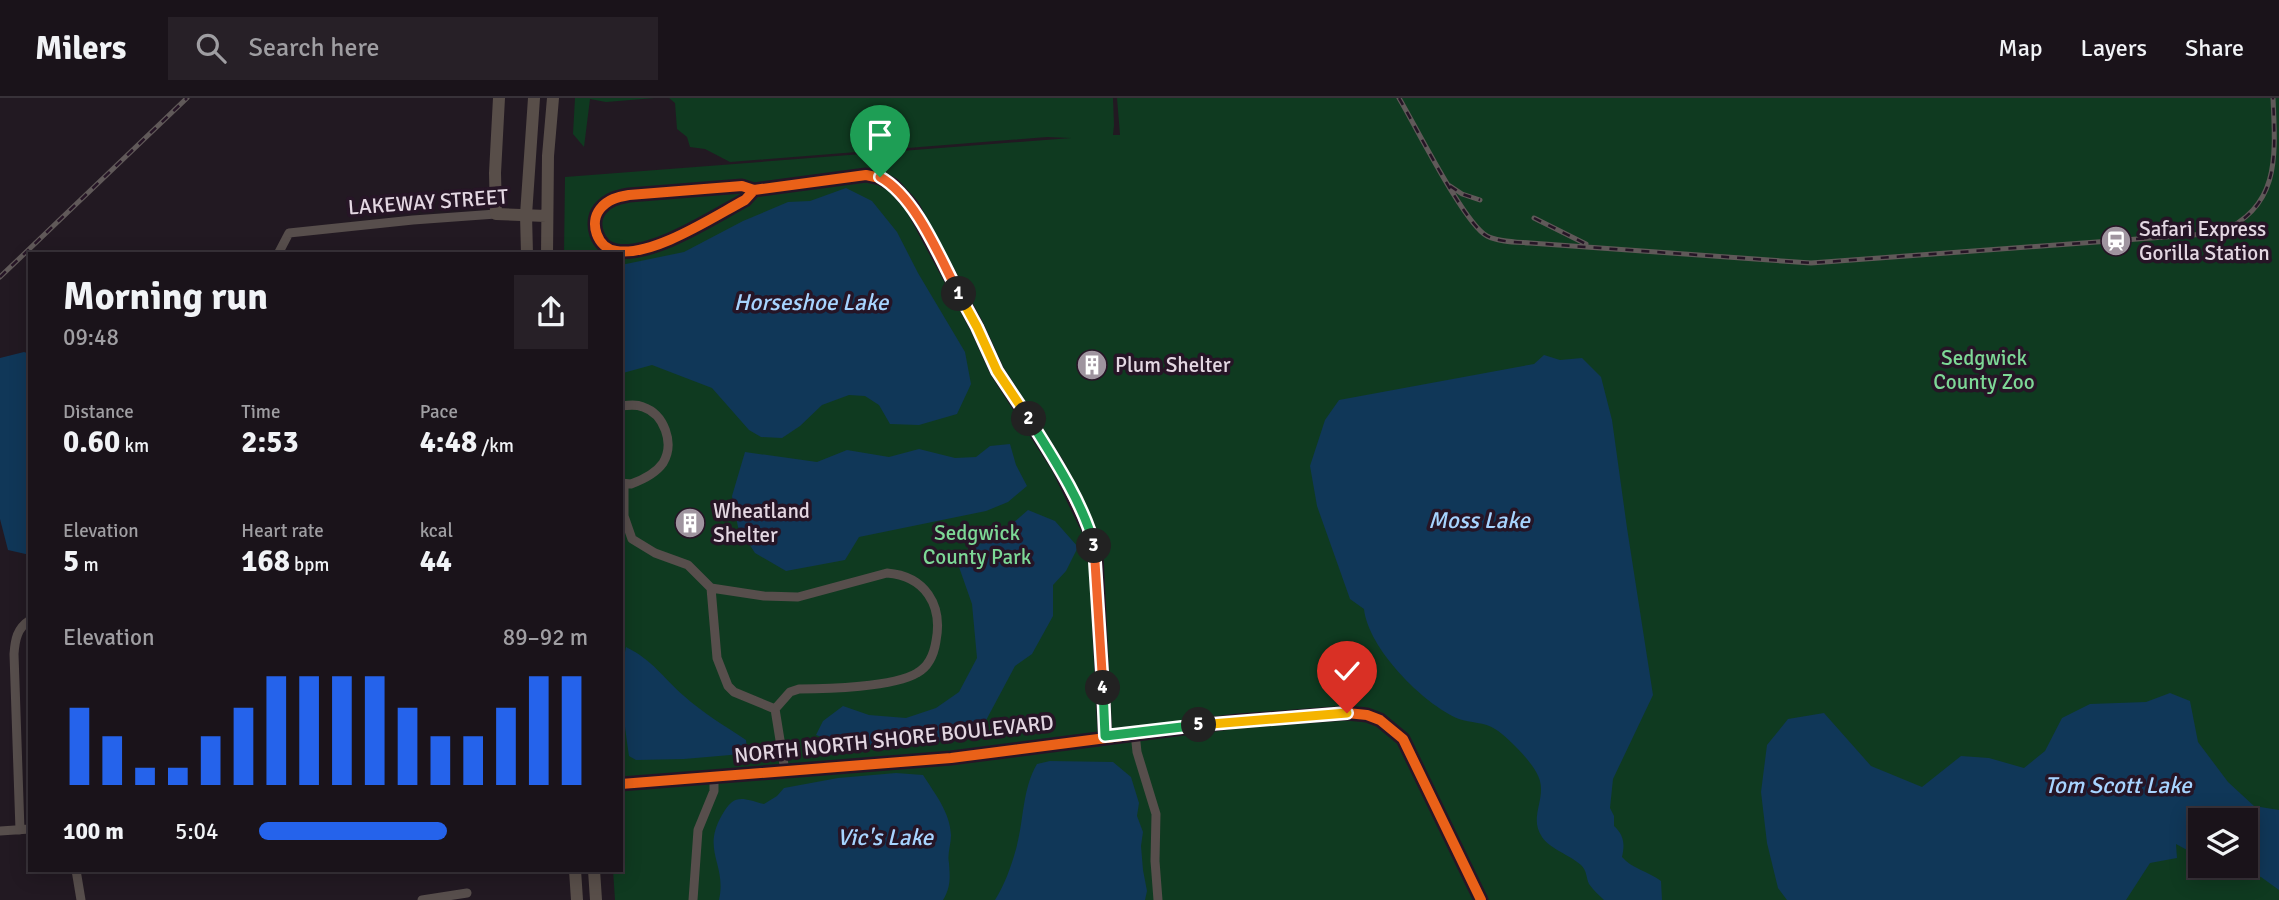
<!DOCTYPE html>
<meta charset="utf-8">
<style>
body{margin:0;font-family:Signika,sans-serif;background:#272027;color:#f1f3f6;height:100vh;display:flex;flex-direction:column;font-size:26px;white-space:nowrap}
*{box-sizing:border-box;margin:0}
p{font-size:23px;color:#9f9ea2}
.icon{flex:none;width:38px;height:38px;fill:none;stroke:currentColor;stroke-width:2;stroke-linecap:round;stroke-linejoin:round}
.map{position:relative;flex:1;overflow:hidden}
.side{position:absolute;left:28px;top:154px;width:595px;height:620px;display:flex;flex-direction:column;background:#1a131a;border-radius:0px;box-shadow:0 4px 18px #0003,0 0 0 2px #383239}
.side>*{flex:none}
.controls{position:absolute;left:2188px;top:710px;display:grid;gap:14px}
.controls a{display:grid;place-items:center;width:70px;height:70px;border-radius:0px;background:#1a131a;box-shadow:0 4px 18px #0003,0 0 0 2px #383239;font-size:35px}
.pin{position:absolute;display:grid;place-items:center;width:60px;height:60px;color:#fff;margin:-72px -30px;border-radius:50% 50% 50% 0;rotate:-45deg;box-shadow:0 0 7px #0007}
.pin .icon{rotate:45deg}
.km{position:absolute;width:35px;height:35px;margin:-18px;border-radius:50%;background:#222;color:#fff;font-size:19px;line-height:35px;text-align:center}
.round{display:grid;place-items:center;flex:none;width:74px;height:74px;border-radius:0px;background:#272027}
.headline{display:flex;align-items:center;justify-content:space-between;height:119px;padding:0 35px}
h1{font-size:38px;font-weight:800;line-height:52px}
.stats{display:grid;grid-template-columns:repeat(3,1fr);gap:10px;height:119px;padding:7px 35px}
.stats div{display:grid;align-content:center}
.stats b{font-size:30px;font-weight:800}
.stats small{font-size:19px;font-weight:400}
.stats p{font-size:19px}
.chart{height:196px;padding:14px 35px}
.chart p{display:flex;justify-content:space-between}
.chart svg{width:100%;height:126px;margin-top:7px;stroke:#2563eb;stroke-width:6}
ul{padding:0 35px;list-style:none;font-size:23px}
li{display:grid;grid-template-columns:112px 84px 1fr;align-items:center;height:52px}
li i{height:18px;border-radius:9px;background:#2563eb}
header{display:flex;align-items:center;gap:42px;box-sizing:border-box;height:98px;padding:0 35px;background:#1a131a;border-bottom:2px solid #383239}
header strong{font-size:33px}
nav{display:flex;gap:38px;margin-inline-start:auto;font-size:24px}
.search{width:490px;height:63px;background:#272027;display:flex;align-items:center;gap:18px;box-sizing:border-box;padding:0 24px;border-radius:0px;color:#9f9ea2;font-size:26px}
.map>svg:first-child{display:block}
</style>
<header>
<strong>Milers</strong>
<div class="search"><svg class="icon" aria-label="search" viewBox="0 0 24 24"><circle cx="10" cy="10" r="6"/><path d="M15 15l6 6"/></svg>Search here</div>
<nav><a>Map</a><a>Layers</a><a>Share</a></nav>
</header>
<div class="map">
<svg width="2279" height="802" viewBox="0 0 2279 802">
<rect width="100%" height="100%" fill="#221922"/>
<path fill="#0f3a20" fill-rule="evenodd" d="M 575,0 L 655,0 L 606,4 L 590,1 L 584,49 L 573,36 Z
M 669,0 L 1113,0 L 1114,27 L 1113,37 L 1120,37 L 1117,0 L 2279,0 L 2279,802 L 615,802 L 613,772 L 621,772 L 621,156 L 564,156 L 565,79 L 1071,40 L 1047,39 L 730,64 L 705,51 L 690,49 L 687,39 L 677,31 L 675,5 ZM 2200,723 L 2245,723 L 2245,768 L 2200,768 Z"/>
<path fill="#103758" d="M 846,90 L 872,103 L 897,134 L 918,175 L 965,254 L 971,286 L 957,316 L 919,327 L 890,326 L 879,307 L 865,298 L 849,297 L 822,307 L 800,328 L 782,340 L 761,339 L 749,332 L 712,290 L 652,267 L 623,275 L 621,273 L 621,167 L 684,154 L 743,123 L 788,104 L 810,103 Z
M 24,254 L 30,256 L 30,457 L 8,452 L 0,421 L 0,260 Z
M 1544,257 L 1560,262 L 1582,260 L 1601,279 L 1612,322 L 1627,430 L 1653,597 L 1613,681 L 1610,710 L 1614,718 L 1614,728 C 1624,737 1625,746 1622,759 C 1631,770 1649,774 1661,783 L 1662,802 L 1604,802 C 1599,797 1593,792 1589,786 C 1586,779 1587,773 1581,767 C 1570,757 1550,751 1542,739 C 1529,720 1545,703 1540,683 C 1536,667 1508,639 1495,631 C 1485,624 1470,625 1459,621 C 1423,606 1368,550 1364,511 L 1350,501 L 1317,408 L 1310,368 L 1325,322 L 1339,302 L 1534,266 Z
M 1010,346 L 1016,367 L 1027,388 L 1008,404 L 986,413 L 859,439 L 845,462 L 786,473 L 755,455 L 738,429 L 732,398 L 745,354 L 817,364 L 847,352 L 889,359 L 919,351 L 955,360 L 976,359 L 990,348 Z
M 1028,412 L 1055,423 L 1078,449 L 1066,473 L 1053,487 L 1053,518 L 1032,556 L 1015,568 L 983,628 L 945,642 L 893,650 L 875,643 L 862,654 L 816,637 L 823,623 L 843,608 L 869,617 L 906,620 L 936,610 L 959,594 L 977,560 L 972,506 L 959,469 L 971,447 L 1002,442 L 1012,426 Z
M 626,549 C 654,563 662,579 684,598 C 703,615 725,628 746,642 L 747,651 L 742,656 L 684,661 L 636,662 L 629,658 C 624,623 618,584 626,549 Z
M 2170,595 L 2190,603 L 2198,644 L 2228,684 L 2254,708 L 2279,712 L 2279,792 L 2261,779 L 2223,768 L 2245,768 L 2245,723 L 2200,723 L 2200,759 L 2176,746 L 2177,760 L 2150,765 L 2126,802 L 1787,802 L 1778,790 L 1767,745 L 1761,694 L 1767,647 L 1788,621 L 1824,615 L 1871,668 L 1922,689 L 1961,658 L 1989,660 L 2024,670 L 2045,653 L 2062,620 L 2090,606 L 2146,604 Z
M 1050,663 L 1113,664 L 1131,679 L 1139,705 L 1137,718 L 1143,734 L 1141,748 L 1143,772 L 1147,793 L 1145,802 L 995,802 C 1005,786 1011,769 1016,751 C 1024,723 1022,691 1037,666 Z
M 896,675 L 923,677 C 935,696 950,714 951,737 C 951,747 947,756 949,765 C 950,779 951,789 943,802 L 719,802 C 727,766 701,753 722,717 C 734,695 742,700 764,706 L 777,698 L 784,690 L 838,680 Z"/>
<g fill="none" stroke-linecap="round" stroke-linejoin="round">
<path stroke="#574e4c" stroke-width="9" d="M 754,92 L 745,102 C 713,119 653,159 616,153 C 597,150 589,125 600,111 C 608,101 618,99 629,97 L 742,88 L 754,92 L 866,77 L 880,80 L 893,87 L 912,108 L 977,229 L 997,273 L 1058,368 L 1091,436 L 1096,458 L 1105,638
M 278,156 L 289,135 L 413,122 L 496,116
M 621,308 C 629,307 636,306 643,309 C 664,316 675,345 663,365 C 656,375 642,382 631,386 L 621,385
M 624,386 L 624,418 L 632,441 L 655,455 L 688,467 L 711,490 L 717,560 L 728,588 L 734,594 L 775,611 L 785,673
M 711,490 L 764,498 L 798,499 L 887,475 C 925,478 943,507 936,543 C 934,556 928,569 917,575 C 894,589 827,591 799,591 L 790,594 L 775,611
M 1135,635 L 1137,654 L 1156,716 L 1155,763 L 1158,802
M 621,686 L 951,660 L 1238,623 L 1347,615 L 1367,617 L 1380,622 L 1403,641 L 1481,802
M 20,732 L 14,556 C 15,542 17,530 30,522
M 0,733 L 30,731
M 76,772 L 81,802
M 422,802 L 467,795
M 693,802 L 698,732 L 714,693 L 714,678"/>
<path stroke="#584e49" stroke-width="12" d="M 499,0 L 495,75 L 496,116 L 546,118
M 527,156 L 526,117 L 534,0
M 547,156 L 548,58 L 553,0
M 575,772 L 577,802
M 594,772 L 596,802"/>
<g stroke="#605959" stroke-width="5">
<path id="rail" d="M 1399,0 C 1415,27 1465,127 1487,138 C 1499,144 1516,144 1530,145 L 1811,165 L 2219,135 C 2279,109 2276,63 2273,0
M 1450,88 L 1462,96 L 1480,102
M 1534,120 L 1586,146
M 0,179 L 187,0"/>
</g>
<use href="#rail" stroke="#261526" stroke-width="2.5" stroke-dasharray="8" stroke-linecap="butt"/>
<g stroke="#261526" stroke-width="15">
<path id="cycleway" d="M 754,92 L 745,102 C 713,119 653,159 616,153 C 597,150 589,125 600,111 C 608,101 618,99 629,97 L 742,88 L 754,92 L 866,77 L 880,80 L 893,87 L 912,108 L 977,229 L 997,273 L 1058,368 L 1091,436 L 1096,458 L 1105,638
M 621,686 L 951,660 L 1238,623 L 1347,615 L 1367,617 L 1380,622 L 1403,641 L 1481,802"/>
</g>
<use href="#cycleway" stroke="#ea6118" stroke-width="10"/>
</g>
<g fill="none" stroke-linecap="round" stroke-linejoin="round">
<g stroke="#fff" stroke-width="14">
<path id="split-1" d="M 880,79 C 916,99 940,160 959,196"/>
</g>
<g stroke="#fff" stroke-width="14">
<path id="split-2" d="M 959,196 L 977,229 L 997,273 L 1029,321"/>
</g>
<g stroke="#fff" stroke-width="14">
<path id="split-3" d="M 1029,321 C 1051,356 1085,408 1094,448"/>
</g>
<g stroke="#fff" stroke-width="14">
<path id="split-4" d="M 1094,448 L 1103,590"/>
</g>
<g stroke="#fff" stroke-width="14">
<path id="split-5" d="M 1103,590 L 1105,638 L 1199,627"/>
</g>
<g stroke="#fff" stroke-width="14">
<path id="split-6" d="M 1199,627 L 1347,615"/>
</g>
<use href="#split-1" stroke="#f0652b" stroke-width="9"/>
<use href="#split-2" stroke="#f5b400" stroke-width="9"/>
<use href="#split-3" stroke="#22a559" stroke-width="9"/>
<use href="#split-4" stroke="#f0652b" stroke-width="9"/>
<use href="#split-5" stroke="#22a559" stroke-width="9"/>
<use href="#split-6" stroke="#f5b400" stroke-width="9"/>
</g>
<defs>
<g id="station-disc" transform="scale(1.575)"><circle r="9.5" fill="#9f949f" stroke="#261526"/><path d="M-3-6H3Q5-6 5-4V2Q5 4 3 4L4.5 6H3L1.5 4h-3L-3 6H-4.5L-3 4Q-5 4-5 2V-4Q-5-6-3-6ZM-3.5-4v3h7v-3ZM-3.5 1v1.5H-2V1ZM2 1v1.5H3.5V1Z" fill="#fff"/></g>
<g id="building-disc" transform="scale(1.575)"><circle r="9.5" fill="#9f949f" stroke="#261526"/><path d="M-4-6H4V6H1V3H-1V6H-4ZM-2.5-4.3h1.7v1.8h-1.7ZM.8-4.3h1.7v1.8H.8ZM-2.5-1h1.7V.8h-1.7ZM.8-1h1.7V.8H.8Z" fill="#fff"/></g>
</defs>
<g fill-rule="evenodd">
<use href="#station-disc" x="2116" y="143"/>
<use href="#building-disc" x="1092" y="267"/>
<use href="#building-disc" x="690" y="425"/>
</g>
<g text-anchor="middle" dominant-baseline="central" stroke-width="7" stroke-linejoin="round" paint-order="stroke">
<g font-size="21" fill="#e3d7e2" stroke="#261526">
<text transform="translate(428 104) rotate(-4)">LAKEWAY STREET</text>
<text transform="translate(894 641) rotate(-6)">NORTH NORTH SHORE BOULEVARD</text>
</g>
<g font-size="21" fill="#e3d7e2" stroke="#261526" text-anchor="start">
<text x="2139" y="131">Safari Express<tspan x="2139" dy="24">Gorilla Station</tspan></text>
<text x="1115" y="267">Plum Shelter</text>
<text x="713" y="413">Wheatland<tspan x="713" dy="24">Shelter</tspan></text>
</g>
<g font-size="21" fill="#7dd896" stroke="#261526">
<text x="1984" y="260">Sedgwick<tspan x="1984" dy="24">County Zoo</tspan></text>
<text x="977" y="435">Sedgwick<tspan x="977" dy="24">County Park</tspan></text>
</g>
<g font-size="23" font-style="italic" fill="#a7d4ff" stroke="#261526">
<text x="811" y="204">Horseshoe Lake</text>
<text x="1479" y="422">Moss Lake</text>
<text x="2118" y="687">Tom Scott Lake</text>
<text x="885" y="739">Vic's Lake</text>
</g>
</g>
</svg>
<div class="controls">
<a><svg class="icon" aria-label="layers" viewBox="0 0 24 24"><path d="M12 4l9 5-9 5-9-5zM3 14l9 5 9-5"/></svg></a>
</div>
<div class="pin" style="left:880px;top:79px;background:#1e9e55"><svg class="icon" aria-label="arrive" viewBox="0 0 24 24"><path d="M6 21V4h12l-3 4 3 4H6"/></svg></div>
<div class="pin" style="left:1347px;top:615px;background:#d93025"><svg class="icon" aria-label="check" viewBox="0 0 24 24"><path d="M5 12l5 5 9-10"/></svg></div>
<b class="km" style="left:959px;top:196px">1</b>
<b class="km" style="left:1029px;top:321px">2</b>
<b class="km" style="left:1094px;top:448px">3</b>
<b class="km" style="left:1103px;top:590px">4</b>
<b class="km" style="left:1199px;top:627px">5</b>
<section class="side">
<div class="headline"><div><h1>Morning run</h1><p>09:48</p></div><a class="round"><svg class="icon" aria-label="share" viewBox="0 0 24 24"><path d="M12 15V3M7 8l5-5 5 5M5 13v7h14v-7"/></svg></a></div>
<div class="stats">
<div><p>Distance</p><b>0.60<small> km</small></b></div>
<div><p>Time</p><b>2:53</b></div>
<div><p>Pace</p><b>4:48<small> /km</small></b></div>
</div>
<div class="stats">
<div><p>Elevation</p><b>5<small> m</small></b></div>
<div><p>Heart rate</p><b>168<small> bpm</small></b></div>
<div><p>kcal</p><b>44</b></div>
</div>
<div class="chart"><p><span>Elevation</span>89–92 m</p>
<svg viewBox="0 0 160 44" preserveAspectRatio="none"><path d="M5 44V17M15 44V27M25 44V38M35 44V38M45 44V27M55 44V17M65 44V6M75 44V6M85 44V6M95 44V6M105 44V17M115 44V27M125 44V27M135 44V17M145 44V6M155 44V6"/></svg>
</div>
<ul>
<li><b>100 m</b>5:04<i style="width:57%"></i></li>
</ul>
</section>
</div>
